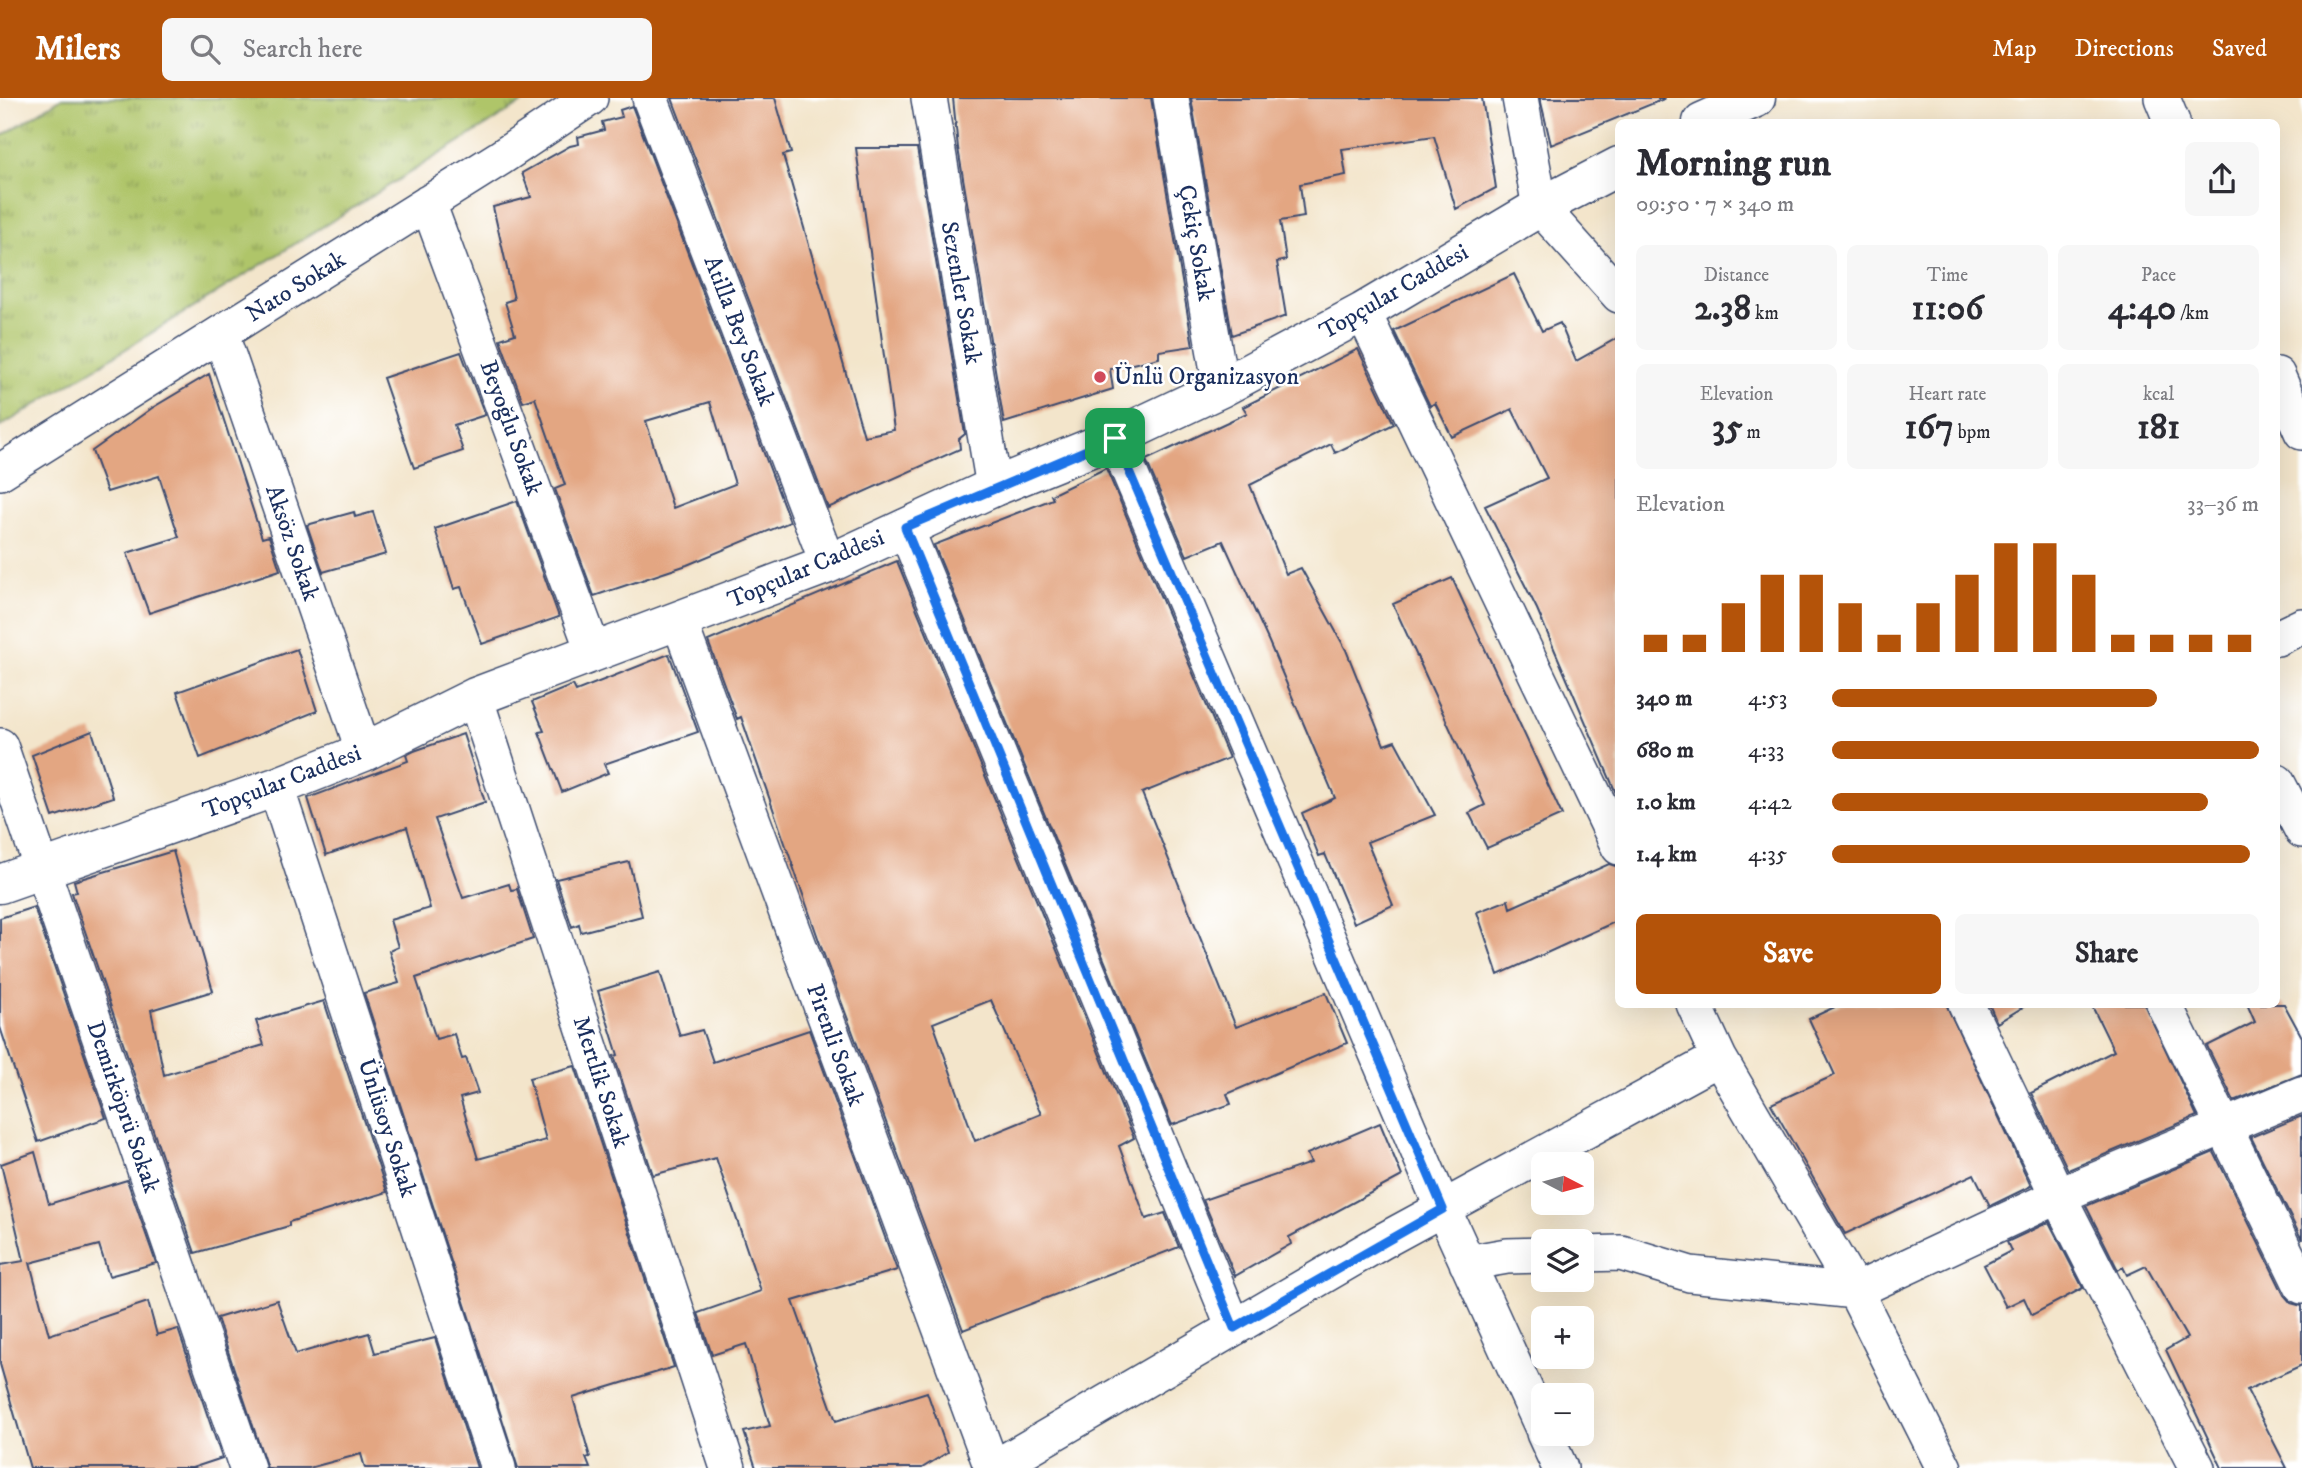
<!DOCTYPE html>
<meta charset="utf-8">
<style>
body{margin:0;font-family:"IM FELL DW Pica",serif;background:#f7f7f7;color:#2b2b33;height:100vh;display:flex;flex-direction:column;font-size:26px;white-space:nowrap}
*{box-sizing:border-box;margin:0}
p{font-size:23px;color:#7c7c81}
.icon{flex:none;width:38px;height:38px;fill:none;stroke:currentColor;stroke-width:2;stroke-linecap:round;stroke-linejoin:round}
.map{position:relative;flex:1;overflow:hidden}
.panel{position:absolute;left:1615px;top:21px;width:665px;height:889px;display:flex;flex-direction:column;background:#fff;border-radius:10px;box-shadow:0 7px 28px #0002}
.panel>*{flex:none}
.needle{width:46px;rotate:96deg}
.controls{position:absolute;left:1531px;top:1054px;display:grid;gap:14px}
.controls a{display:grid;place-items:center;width:63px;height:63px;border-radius:10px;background:#fff;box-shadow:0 7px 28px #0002;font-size:35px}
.pin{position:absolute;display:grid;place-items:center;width:60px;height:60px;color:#fff;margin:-30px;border-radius:14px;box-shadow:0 4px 10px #0006}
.round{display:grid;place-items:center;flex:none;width:74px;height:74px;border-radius:10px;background:#f7f7f7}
.headline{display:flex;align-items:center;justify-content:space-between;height:119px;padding:0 21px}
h1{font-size:38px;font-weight:700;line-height:52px}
.metrics{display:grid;grid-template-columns:repeat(3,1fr);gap:10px;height:119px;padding:7px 21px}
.metrics div{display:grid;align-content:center;border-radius:10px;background:#f7f7f7;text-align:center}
.metrics b{font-size:35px;font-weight:700}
.metrics small{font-size:19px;font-weight:400}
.metrics p{font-size:19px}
.chart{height:196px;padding:14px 21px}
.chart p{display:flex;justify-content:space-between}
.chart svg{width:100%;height:126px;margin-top:7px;stroke:#b45309;stroke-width:6}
.action{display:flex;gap:14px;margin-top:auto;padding:14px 21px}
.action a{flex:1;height:80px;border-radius:10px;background:#b45309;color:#fff;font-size:28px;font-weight:700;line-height:80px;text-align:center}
.action a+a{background:#f7f7f7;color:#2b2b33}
ul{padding:0 21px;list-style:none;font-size:23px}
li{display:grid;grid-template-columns:112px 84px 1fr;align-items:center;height:52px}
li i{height:18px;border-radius:9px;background:#b45309}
header{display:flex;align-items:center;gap:42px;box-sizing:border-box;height:98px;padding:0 35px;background:#b45309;color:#fff}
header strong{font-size:33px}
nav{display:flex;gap:38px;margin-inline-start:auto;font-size:24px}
.search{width:490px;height:63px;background:#f7f7f7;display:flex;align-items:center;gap:18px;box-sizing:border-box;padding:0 24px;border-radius:10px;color:#7c7c81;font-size:26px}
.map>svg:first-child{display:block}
</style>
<header>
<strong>Milers</strong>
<div class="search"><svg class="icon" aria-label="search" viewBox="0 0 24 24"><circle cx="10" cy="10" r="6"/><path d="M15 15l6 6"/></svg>Search here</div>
<nav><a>Map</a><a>Directions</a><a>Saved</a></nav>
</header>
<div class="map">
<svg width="2302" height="1370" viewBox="0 0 2302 1370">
<defs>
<pattern id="park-tufts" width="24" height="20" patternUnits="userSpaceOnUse" patternTransform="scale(1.75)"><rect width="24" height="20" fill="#afc569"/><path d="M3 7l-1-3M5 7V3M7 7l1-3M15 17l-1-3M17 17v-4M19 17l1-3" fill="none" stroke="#8ea05a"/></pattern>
</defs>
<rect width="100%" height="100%" fill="#fff"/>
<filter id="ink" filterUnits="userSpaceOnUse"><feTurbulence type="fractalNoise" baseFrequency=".0143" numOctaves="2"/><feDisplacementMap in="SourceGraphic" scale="14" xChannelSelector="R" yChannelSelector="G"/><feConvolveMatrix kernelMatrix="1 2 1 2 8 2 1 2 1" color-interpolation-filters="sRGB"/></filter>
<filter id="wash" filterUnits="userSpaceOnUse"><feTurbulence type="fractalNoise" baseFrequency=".00686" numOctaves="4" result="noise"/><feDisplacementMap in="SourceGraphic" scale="28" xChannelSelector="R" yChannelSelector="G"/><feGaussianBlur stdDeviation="1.57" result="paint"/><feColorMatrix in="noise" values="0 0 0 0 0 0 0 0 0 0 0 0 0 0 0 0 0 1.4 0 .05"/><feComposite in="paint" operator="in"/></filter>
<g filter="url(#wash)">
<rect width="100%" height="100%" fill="#f3e5cb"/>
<path fill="url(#park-tufts)" stroke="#657a64" stroke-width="2" d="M 62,0 L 530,0 L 0,329 L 0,39 Z"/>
<g id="blocks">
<path fill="#e3a682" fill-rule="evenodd" d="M 672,0 L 775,0 L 791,55 L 783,57 L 864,338 L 894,332 L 856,50 L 917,50 L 965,336 L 959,341 L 960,351 L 828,410 Z
M 953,0 L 1151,0 L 1193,248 L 1159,253 L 1159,260 L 1110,271 L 1113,291 L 1004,325 L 958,50 Z
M 1191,0 L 1482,0 L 1496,90 L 1456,111 L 1434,38 L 1342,51 L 1346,77 L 1300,86 L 1304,119 L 1280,123 L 1286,162 L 1277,164 L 1286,218 L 1232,237 Z
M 1540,0 L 1663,0 L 1664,1 L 1551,47 Z
M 632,8 L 790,424 L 687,467 L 594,498 L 555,391 L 565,387 L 535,300 L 523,304 L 500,241 L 515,236 L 505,204 L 514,201 L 493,109 L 531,99 L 522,75 L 570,48 L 579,46 L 578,39 L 604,32 L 602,24 L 622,19 L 620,12 ZM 710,304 L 735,386 L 673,410 L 646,323 Z
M 1514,176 L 1542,233 L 1560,225 L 1576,263 L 1619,239 L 1619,702 L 1537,511 L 1485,408 L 1547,380 L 1512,311 L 1452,339 L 1435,305 L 1430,308 L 1394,233 Z
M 1358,251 L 1394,326 L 1335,355 L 1331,346 L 1250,387 L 1286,476 L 1301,470 L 1346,552 L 1384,647 L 1395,643 L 1435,717 L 1367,744 L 1393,807 L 1354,825 L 1325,756 L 1319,758 L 1302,715 L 1335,700 L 1269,544 L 1223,443 L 1187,458 L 1146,362 L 1247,315 L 1243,309 Z
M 461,254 L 485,317 L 454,327 L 463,353 L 414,370 L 383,280 Z
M 209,276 L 262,440 L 269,438 L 280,472 L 149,515 L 127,455 L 179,439 L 159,378 L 107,394 L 92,353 L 152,310 Z
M 1106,370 L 1229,660 L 1142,695 L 1236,929 L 1326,895 L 1347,945 L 1227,996 L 1231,1006 L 1172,1027 L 934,447 L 1053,401 L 1051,397 Z
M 517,403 L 559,519 L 482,546 L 461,489 L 454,491 L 435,431 Z
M 354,414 L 355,419 L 373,414 L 386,456 L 323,474 L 307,427 Z
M 897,463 L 1134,1040 L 1119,1048 L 1146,1121 L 1165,1115 L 1179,1149 L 963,1232 L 824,857 L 741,619 L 737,621 L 708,543 ZM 991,902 L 1041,1016 L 975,1043 L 933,925 Z
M 1452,480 L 1562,717 L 1487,750 L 1469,715 L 1485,707 L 1393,506 Z
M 297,551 L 317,613 L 200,660 L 177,594 Z
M 669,556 L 698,634 L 604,666 L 608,675 L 562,694 L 539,634 L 544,633 L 532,604 L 573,587 L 576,593 Z
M 92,633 L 113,699 L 53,719 L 32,657 Z
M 463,636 L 485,704 L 435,721 L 463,800 L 509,786 L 511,792 L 517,791 L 533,841 L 416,880 L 436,941 L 454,936 L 462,961 L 466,960 L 478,995 L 460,1000 L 478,1061 L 546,1042 L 529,980 L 575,968 L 674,1269 L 573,1300 L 590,1359 L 586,1360 L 590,1370 L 518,1370 L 364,895 L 399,885 L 389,853 L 398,849 L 390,822 L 430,810 L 407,729 L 326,757 L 308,700 L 408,663 L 406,657 L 414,653 Z
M 173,753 L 213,893 L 151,912 L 164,977 L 264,947 L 256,923 L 324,903 L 387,1094 L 289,1124 L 289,1128 L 195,1155 L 72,795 L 77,794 L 74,783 Z
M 629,764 L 642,818 L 581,834 L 579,826 L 572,829 L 556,781 Z
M 1609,766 L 1619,769 L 1619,822 L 1498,877 L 1477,814 L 1508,802 L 1510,810 Z
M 34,809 L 106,1020 L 38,1044 L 0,929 L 0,820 Z
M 660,874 L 680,938 L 702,932 L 713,964 L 809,932 L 897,1172 L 793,1203 L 836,1323 L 927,1294 L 948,1354 L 922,1370 L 756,1370 L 744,1334 L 770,1328 L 746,1246 L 712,1257 L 698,1215 L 761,1193 L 716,1060 L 653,1077 L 614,958 L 618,957 L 598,893 Z
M 1841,906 L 1946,906 L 2031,1088 L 1990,1108 L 1974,1076 L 1845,1136 L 1771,1006 L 1835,977 L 1809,921 Z
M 1989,906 L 2028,906 L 1997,925 Z
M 2091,906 L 2144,906 L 2197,1018 L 2068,1072 L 2031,995 L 2114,953 Z
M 2247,906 L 2284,906 L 2302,939 L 2302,976 L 2234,1003 L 2207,948 L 2255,924 Z
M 2302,1018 L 2302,1142 L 2251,1039 Z
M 1380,1025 L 1402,1078 L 1289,1139 L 1291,1146 L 1235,1178 L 1203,1102 L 1311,1065 L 1307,1056 Z
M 35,1054 L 49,1106 L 127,1082 L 156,1165 L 109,1178 L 99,1147 L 30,1165 L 49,1237 L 148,1204 L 157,1237 L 178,1231 L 222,1360 L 192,1370 L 30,1370 L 0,1266 L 0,1167 L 24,1163 L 1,1066 Z
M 2214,1054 L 2284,1197 L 2291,1205 L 2302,1208 L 2302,1267 L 2247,1292 L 2287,1370 L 2222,1370 L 2166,1252 L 2187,1240 L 2146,1168 L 2127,1177 L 2123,1169 L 2118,1172 L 2086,1108 Z
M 2049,1124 L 2083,1190 L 2032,1217 L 2024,1200 L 2006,1209 L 1984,1167 L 2011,1153 L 2007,1144 Z
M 277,1202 L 296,1256 L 369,1235 L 375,1255 L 435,1240 L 477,1370 L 365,1370 L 361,1356 L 309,1370 L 267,1370 L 217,1220 Z"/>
</g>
</g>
<g filter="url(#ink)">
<use href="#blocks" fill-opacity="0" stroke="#3b4a6e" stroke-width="2"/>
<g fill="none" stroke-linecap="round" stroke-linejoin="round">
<g stroke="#3b4a6e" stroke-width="38">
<path id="minor" d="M 650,0 L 828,466
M 929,0 L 994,389
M 1171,0 L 1221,290
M 1520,0 L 1540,109 L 1619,197
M 2162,0 L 2172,24
M 428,105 L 594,555
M 1363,214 L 1619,749
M 221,237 L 364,654
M 2277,277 L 2302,334
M 1115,340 L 1443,1111 L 1544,1333
M 0,374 L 500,60 L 590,0
M 905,429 L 1234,1230
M 679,523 L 992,1370
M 2277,540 L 2302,528
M 475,599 L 728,1370
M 0,648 L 247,1370
M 2277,684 L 2302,732
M 276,689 L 498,1370
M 1694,906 L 1719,960 L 1855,1193 L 1944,1370
M 1966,906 L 2058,1098 L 2197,1370
M 2164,906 L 2302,1188
M 1582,1156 L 1621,1155 L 1690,1176 L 1855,1193 L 2058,1098 L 2302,996
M 1467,1165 L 1507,1158 L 1544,1157
M 1544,1335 L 1560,1370
M 994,1370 L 1381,1144 L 1719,960"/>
</g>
<g stroke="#3b4a6e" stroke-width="41">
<path id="tertiary" d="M 1702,24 L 1756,0
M 0,786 L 276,689 L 364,654 L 475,599 L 828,466 L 994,389 L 1115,340 L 1221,290 L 1363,214 L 1540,109 L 1619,68"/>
</g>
<use href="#minor" stroke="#fff" stroke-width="35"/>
<use href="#tertiary" stroke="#fff" stroke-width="38"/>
</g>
</g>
<g fill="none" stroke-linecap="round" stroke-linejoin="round" filter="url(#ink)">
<g stroke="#fff" stroke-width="14">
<path id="route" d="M 1115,340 L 1443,1111 L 1234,1230 L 905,429 Z"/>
</g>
<use href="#route" stroke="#1a73e8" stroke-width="9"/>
</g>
<circle fill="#d1495b" stroke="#fff" stroke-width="2.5" cx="1100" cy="279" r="7"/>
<g text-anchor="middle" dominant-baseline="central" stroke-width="5" stroke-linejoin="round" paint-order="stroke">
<g font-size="24" fill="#1b2f5e" stroke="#fff">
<text transform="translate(1196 145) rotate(80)">Çekiç Sokak</text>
<text transform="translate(296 189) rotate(-32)">Nato Sokak</text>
<text transform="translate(1394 194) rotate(-30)">Topçular Caddesi</text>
<text transform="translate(961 195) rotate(80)">Sezenler Sokak</text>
<text transform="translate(739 233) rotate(69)">Atilla Bey Sokak</text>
<text transform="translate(511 330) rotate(70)">Beyoğlu Sokak</text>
<text transform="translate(292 445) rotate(71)">Aksöz Sokak</text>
<text transform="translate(806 471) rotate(-23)">Topçular Caddesi</text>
<text transform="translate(282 684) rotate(-21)">Topçular Caddesi</text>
<text transform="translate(835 947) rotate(70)">Pirenli Sokak</text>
<text transform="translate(601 984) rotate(72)">Mertlik Sokak</text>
<text transform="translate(123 1009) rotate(71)">Demirköprü Sokak</text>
<text transform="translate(387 1030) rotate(72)">Ünlüsoy Sokak</text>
</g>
<g font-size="24" fill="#1b2f5e" stroke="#fff" text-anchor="start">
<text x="1114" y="279">Ünlü Organizasyon</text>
</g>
</g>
</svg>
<div class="controls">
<a><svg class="needle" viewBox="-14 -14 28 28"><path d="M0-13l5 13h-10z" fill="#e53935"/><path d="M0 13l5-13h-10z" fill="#7c7c81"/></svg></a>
<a><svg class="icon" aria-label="layers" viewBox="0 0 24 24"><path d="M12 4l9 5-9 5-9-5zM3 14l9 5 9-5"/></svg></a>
<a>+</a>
<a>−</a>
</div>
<div class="pin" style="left:1115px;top:340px;background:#1e9e55"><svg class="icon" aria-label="arrive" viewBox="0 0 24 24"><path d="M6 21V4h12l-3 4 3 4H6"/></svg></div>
<section class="panel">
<div class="headline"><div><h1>Morning run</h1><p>09:50 · 7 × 340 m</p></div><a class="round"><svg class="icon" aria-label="share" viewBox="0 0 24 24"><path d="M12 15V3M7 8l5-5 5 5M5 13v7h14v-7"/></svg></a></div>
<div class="metrics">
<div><p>Distance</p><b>2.38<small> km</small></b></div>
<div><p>Time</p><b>11:06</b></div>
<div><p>Pace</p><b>4:40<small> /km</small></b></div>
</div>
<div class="metrics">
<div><p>Elevation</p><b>35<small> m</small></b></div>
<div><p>Heart rate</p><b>167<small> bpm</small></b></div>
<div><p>kcal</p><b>181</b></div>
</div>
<div class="chart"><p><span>Elevation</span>33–36 m</p>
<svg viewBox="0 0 160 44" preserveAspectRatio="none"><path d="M5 44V38M15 44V38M25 44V27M35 44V17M45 44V17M55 44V27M65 44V38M75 44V27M85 44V17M95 44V6M105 44V6M115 44V17M125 44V38M135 44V38M145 44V38M155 44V38"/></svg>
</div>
<ul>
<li><b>340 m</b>4:53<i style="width:76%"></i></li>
<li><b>680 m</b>4:33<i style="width:100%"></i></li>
<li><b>1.0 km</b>4:42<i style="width:88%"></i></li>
<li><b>1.4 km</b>4:35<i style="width:98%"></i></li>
</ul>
<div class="action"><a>Save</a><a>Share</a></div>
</section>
</div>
